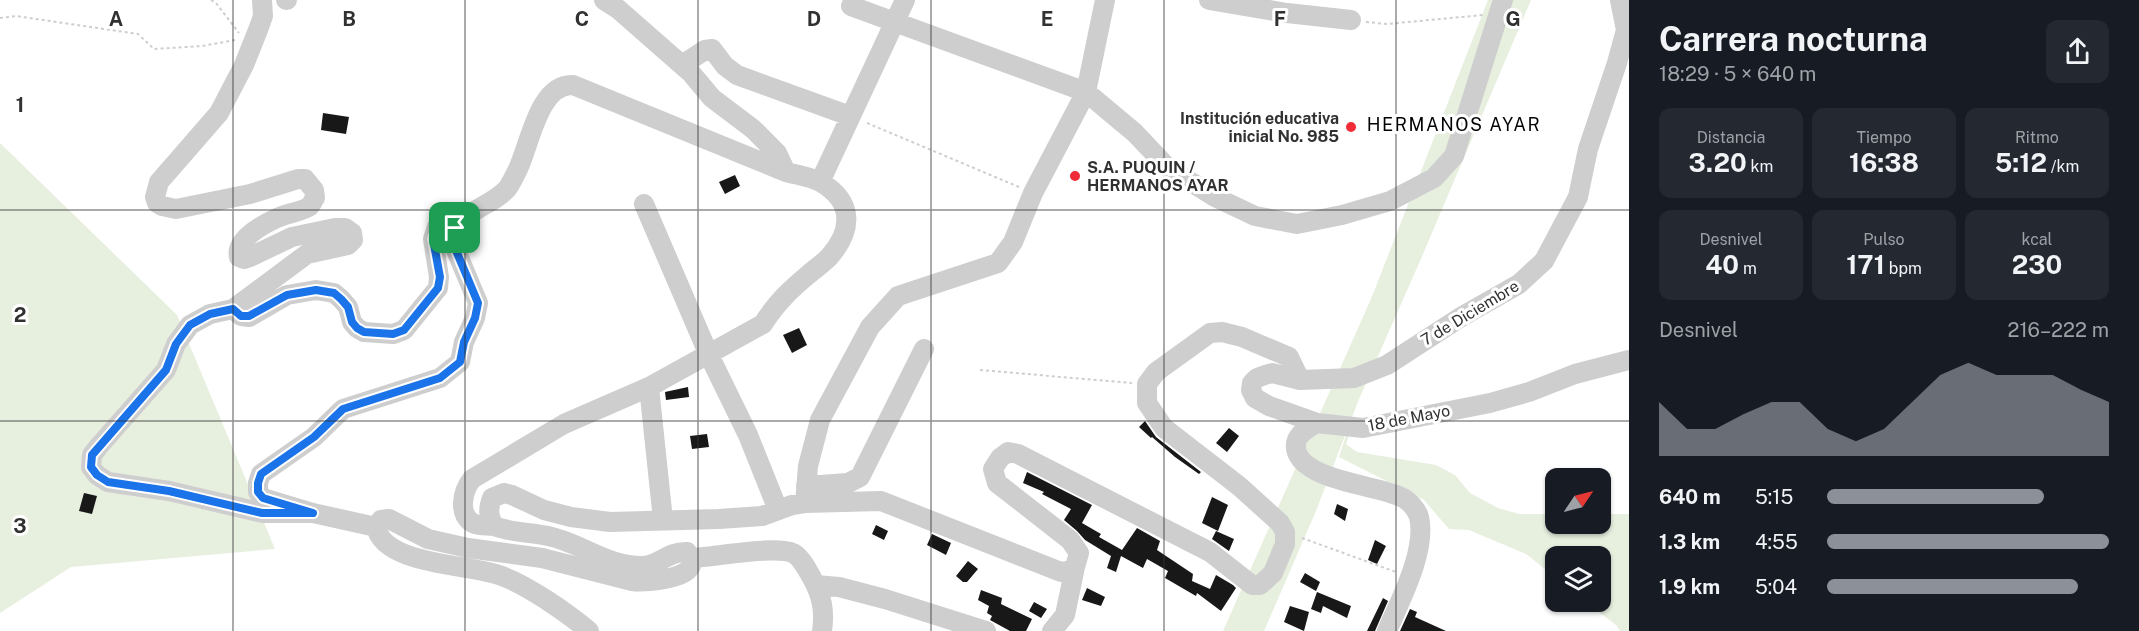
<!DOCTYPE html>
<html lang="es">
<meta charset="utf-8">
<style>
body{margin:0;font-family:"Public Sans",sans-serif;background:#242831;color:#f1f3f6;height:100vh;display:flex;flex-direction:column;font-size:22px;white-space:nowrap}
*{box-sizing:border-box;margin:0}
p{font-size:20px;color:#9ea1a6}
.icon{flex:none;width:33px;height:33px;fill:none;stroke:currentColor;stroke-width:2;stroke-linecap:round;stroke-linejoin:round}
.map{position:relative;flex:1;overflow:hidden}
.details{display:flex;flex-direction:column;background:#171b24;width:510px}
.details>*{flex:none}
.needle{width:39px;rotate:55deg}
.buttons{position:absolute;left:1545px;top:468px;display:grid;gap:12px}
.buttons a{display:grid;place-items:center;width:66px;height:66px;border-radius:12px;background:#171b24;box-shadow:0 2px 4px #0004;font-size:30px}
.pin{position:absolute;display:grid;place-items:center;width:51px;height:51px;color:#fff;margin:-26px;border-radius:12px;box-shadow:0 3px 9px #0006}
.round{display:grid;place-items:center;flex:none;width:63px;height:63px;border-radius:12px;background:#242831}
.overview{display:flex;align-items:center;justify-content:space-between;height:102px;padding:0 30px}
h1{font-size:33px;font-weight:700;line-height:45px}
.metrics{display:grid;grid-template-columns:repeat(3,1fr);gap:9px;height:102px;padding:6px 30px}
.metrics div{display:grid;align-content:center;border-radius:12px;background:#242831;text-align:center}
.metrics b{font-size:26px;font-weight:700}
.metrics small{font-size:16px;font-weight:400}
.metrics p{font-size:16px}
.chart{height:168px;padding:12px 30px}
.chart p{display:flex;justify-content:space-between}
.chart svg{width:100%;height:108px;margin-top:6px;fill:#8c9099;opacity:.7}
ul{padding:0 30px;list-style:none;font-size:20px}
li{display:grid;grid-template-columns:96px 72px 1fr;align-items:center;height:45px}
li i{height:15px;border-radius:8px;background:#8c9099}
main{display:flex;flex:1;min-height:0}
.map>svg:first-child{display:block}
</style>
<main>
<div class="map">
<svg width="1629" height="631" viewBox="0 0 1629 631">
<rect width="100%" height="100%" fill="#fff"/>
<path fill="#e7efdf" d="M 1488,0 L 1531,0 L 1420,261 L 1359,399 L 1316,511 L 1264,631 L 1223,631 L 1371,299 Z
M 0,143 L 177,315 L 275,549 L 71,567 L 0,613 Z
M 1349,426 L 1352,427 L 1346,444 L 1357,452 L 1436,465 L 1455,475 L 1470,493 L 1498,508 L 1519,514 L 1555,514 L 1556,524 L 1600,524 L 1601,514 L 1629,514 L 1629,631 L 1620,631 L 1616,625 L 1586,602 L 1600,602 L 1600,556 L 1556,556 L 1555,577 L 1526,554 L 1469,530 L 1449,529 L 1424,500 L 1339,457 Z"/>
<path fill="#181818" d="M 323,113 L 349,117 L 346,134 L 321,130 Z
M 735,175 L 740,186 L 725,194 L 719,182 Z
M 799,328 L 807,345 L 792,353 L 783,335 Z
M 688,387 L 689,397 L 666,400 L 665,392 Z
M 1145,421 L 1156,437 L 1201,472 L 1199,474 L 1175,457 L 1152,437 L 1151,438 L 1139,427 Z
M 1229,428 L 1239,436 L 1227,452 L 1216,443 Z
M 707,434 L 709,447 L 692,449 L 690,436 Z
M 1027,472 L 1092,505 L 1082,523 L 1101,534 L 1099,537 L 1122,550 L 1137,528 L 1160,541 L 1157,550 L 1193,574 L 1192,581 L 1210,589 L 1216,575 L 1233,585 L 1236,588 L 1221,611 L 1197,593 L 1196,596 L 1165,578 L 1168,571 L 1147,559 L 1143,568 L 1121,556 L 1116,572 L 1107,568 L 1111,556 L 1085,540 L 1077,531 L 1064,520 L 1071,509 L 1042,494 L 1044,492 L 1023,483 Z
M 84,493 L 97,496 L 92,514 L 79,511 Z
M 1212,497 L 1228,505 L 1218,531 L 1202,523 Z
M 1337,504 L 1348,509 L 1345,521 L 1334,514 Z
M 876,525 L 888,531 L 884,540 L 872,534 Z
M 1216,531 L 1234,539 L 1229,551 L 1212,539 Z
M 932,534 L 951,543 L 946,555 L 927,545 Z
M 1375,540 L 1386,546 L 1377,564 L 1368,560 Z
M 968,561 L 978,569 L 967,582 L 963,582 L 956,576 Z
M 1305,573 L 1320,582 L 1316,591 L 1300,582 Z
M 1087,588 L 1105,597 L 1101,606 L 1082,600 Z
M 981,590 L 1002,598 L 1001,604 L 1032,619 L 1026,631 L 1010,631 L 990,620 L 992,616 L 987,613 L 989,606 L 978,600 Z
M 1317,592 L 1351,606 L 1347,618 L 1323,606 L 1321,613 L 1311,609 Z
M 1383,598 L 1388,601 L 1375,631 L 1367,631 Z
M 1034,602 L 1047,609 L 1041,618 L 1029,611 Z
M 1290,606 L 1309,612 L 1304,631 L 1284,622 Z
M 1410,609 L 1417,612 L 1415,617 L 1446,631 L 1400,631 Z"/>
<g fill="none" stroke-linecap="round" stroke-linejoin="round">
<path stroke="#cecece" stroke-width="2" stroke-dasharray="3 3" stroke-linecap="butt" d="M 211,0 L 216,3 L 239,33
M 0,18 L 16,16 L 138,34 L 154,49 L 202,46 L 235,40
M 1366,22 L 1387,24 L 1483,15
M 867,123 L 1019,187
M 980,370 L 1132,383
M 1302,538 L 1396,572"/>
<path stroke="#cecece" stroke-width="20" d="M 262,0 L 263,16 L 258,30 L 244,65 L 219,113 L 159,182 L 155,197 L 157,203 L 162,206 L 176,209 L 250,194 L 298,179 L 305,179 L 314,190 L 315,198 C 313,200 312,204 310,206 C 302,212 287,213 277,218 C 264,224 235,239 239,257 L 244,259 L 250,257 L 292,237 L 335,228 L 345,228 L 352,233 L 353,240 L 348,245 L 307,254 L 233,309 L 210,314 L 190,325 L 176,344 L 166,370 L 99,446 L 92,455 L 91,467 L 97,475 L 108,482 L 169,491 L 263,513 L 313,513
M 286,0 L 287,0
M 604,0 L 618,9 L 691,73 L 712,98 L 753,129 L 777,153 L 786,172
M 1105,0 L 1086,92 L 1033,193 L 1013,242 L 998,263 L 898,296 L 870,327 L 820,420 L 808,466 L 805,503 L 881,501 L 1061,572 L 1068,571 L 1075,567 L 1079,553 L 1070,540 L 997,483 L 993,469 L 1000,458 L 1008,452 L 1018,454 L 1210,552 L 1252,585 L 1260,585 L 1273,573 L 1285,544 L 1285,532 L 1280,523 L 1239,486 L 1164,428 L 1147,403 L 1147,384 L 1156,372 L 1210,333 L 1222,332 L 1242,337 L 1289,357 L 1300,380
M 1209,0 L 1287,13 L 1351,20
M 1620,0 L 1626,30 L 1617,63 L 1588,149 L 1578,197 L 1544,261 L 1519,284 L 1461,317 L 1387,365 L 1354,378 L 1300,380 L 1272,373 L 1265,375 L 1257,378 L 1252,383 L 1251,390 L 1255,398 L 1269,406 L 1317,423 L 1363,428 L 1490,403 L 1529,392 L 1575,374 L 1629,360
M 851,6 L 1086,92 L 1135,133 L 1167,167 L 1215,197 L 1255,216 L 1297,224 L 1342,215 L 1390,201 L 1434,178 L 1454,156 L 1503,0
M 682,65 L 705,50 L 712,49 L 725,66 L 737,75 L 850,116
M 820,182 L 905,0
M 644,204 L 708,353 L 748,435 L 778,510
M 455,228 C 467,210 492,205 507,189 C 511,184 515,175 518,169 C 530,144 539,83 573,85 L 786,172 C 797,175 812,177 822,183 C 853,202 853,229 830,256 C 825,262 816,268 809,274 C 791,289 776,303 763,324 L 649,387 L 564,424 L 472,479 C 463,490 456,516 475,524 C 480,526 489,525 494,526
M 233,309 L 241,316 L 249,317 L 287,295 L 316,290 L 334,293 L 341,299 L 348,307 L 352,322 L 357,328 L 364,332 L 393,334 L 404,330 L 438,288 L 439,277 L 433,239 L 437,227 L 444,223 L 455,228 L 455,248 L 478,303 L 475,318 L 464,342 L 460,362 L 440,378 L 343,409 L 314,437 L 261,474 L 258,483 L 258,492 L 263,498 L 313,513 L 376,527
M 649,387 L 663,520
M 1317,423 C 1307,429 1294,435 1296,449 C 1302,481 1377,485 1401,497 C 1409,500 1417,510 1419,517 C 1427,550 1400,601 1387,631
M 806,486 L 848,483 L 860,477 L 924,349
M 692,558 C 714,557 776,545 793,553 C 801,557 808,571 812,578 C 822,596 825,611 822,631
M 816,585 L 839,587 L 885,599 L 986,631
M 589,631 C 566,612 526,584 499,575 C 468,564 384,565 376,527 L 381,520 L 389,519 L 428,539 L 468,548 L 542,558 L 632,581 C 647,583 709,578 687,552 C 669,551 659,565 644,566 C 607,567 582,543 548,536 C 530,532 512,533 494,526 C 488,515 488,509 492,498 L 504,493 L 512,495 L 544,510 L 571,517 L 610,522 L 719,519 L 762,516 L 792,505 L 805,503
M 1052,631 L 1065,615 L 1075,567"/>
</g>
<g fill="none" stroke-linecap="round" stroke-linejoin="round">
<g stroke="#fff" stroke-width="12">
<path id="route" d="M 444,223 L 455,228 L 455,248 L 478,303 L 475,318 L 464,342 L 460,362 L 440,378 L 343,409 L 314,437 L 261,474 L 258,483 L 258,492 L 263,498 L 313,513 L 262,513 L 169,491 L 108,482 L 97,475 L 91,467 L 92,455 L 166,370 L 176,344 L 190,325 L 210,314 L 233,309 L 241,316 L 249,316 L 287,295 L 316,290 L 334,293 L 341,299 L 348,307 L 352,322 L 357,328 L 364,332 L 393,334 L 404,330 L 438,288 L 440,277 L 433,239 L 437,227 Z"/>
</g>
<use href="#route" stroke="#1a73e8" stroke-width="8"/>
</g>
<path fill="none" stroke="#313131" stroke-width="1.5" stroke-opacity="0.55" d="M 233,0 L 233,631M 465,0 L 465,631M 698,0 L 698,631M 931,0 L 931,631M 1164,0 L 1164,631M 1396,0 L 1396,631M 0,210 L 1629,210M 0,421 L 1629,421"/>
<g fill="#f12b37" stroke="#fff" stroke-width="2">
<circle cx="1351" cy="127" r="6"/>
<circle cx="1075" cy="176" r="6"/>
</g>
<g text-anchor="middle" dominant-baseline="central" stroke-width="6" stroke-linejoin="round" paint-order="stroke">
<g font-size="16" font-weight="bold" fill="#313131" stroke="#fff" text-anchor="end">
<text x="1339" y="118">Institución educativa<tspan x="1339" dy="18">inicial No. 985</tspan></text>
<text x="1087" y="167" text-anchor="start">S.A. PUQUIN /<tspan x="1087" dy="18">HERMANOS AYAR</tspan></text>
</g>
<g font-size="16" fill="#313131" stroke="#fff">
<text transform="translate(1470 313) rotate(-31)">7 de Diciembre</text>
<text transform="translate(1409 418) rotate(-11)">18 de Mayo</text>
</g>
<g font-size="18" letter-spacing="1.5" fill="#000" stroke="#fff">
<text x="1454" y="124">HERMANOS AYAR</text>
</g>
</g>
<g font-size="20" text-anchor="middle" font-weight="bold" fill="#313131" stroke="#fff" stroke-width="6" stroke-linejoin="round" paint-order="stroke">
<text x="116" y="26">A</text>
<text x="349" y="26">B</text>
<text x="582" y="26">C</text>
<text x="814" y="26">D</text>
<text x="1047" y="26">E</text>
<text x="1280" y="26">F</text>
<text x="1513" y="26">G</text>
<text x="20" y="112">1</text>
<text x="20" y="322">2</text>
<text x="20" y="533">3</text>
</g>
</svg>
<div class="buttons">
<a><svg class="needle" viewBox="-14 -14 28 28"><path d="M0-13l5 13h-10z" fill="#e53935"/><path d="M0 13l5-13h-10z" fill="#9ea1a6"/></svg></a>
<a><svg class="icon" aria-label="layers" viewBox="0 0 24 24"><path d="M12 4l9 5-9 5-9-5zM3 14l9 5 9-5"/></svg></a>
</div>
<div class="pin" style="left:455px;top:228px;background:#1e9e55"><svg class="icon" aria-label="arrive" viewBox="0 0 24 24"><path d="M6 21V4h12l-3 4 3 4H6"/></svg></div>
</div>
<section class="details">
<div class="overview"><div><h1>Carrera nocturna</h1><p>18:29 · 5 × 640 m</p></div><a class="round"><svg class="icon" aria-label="share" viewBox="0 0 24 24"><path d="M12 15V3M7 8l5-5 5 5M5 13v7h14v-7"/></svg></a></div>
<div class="metrics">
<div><p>Distancia</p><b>3.20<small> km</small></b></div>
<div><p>Tiempo</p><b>16:38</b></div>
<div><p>Ritmo</p><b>5:12<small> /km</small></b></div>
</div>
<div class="metrics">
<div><p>Desnivel</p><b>40<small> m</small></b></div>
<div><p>Pulso</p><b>171<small> bpm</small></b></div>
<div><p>kcal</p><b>230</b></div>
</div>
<div class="chart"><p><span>Desnivel</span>216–222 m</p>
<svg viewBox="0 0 160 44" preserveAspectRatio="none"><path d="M0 44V22L10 33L20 33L30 27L40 22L50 22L60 33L70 38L80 33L90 22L100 11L110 6L120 11L130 11L140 11L150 17L160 22V44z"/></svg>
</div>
<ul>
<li><b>640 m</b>5:15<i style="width:77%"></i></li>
<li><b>1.3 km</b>4:55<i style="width:100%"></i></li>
<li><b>1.9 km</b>5:04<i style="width:89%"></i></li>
</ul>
</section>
</main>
